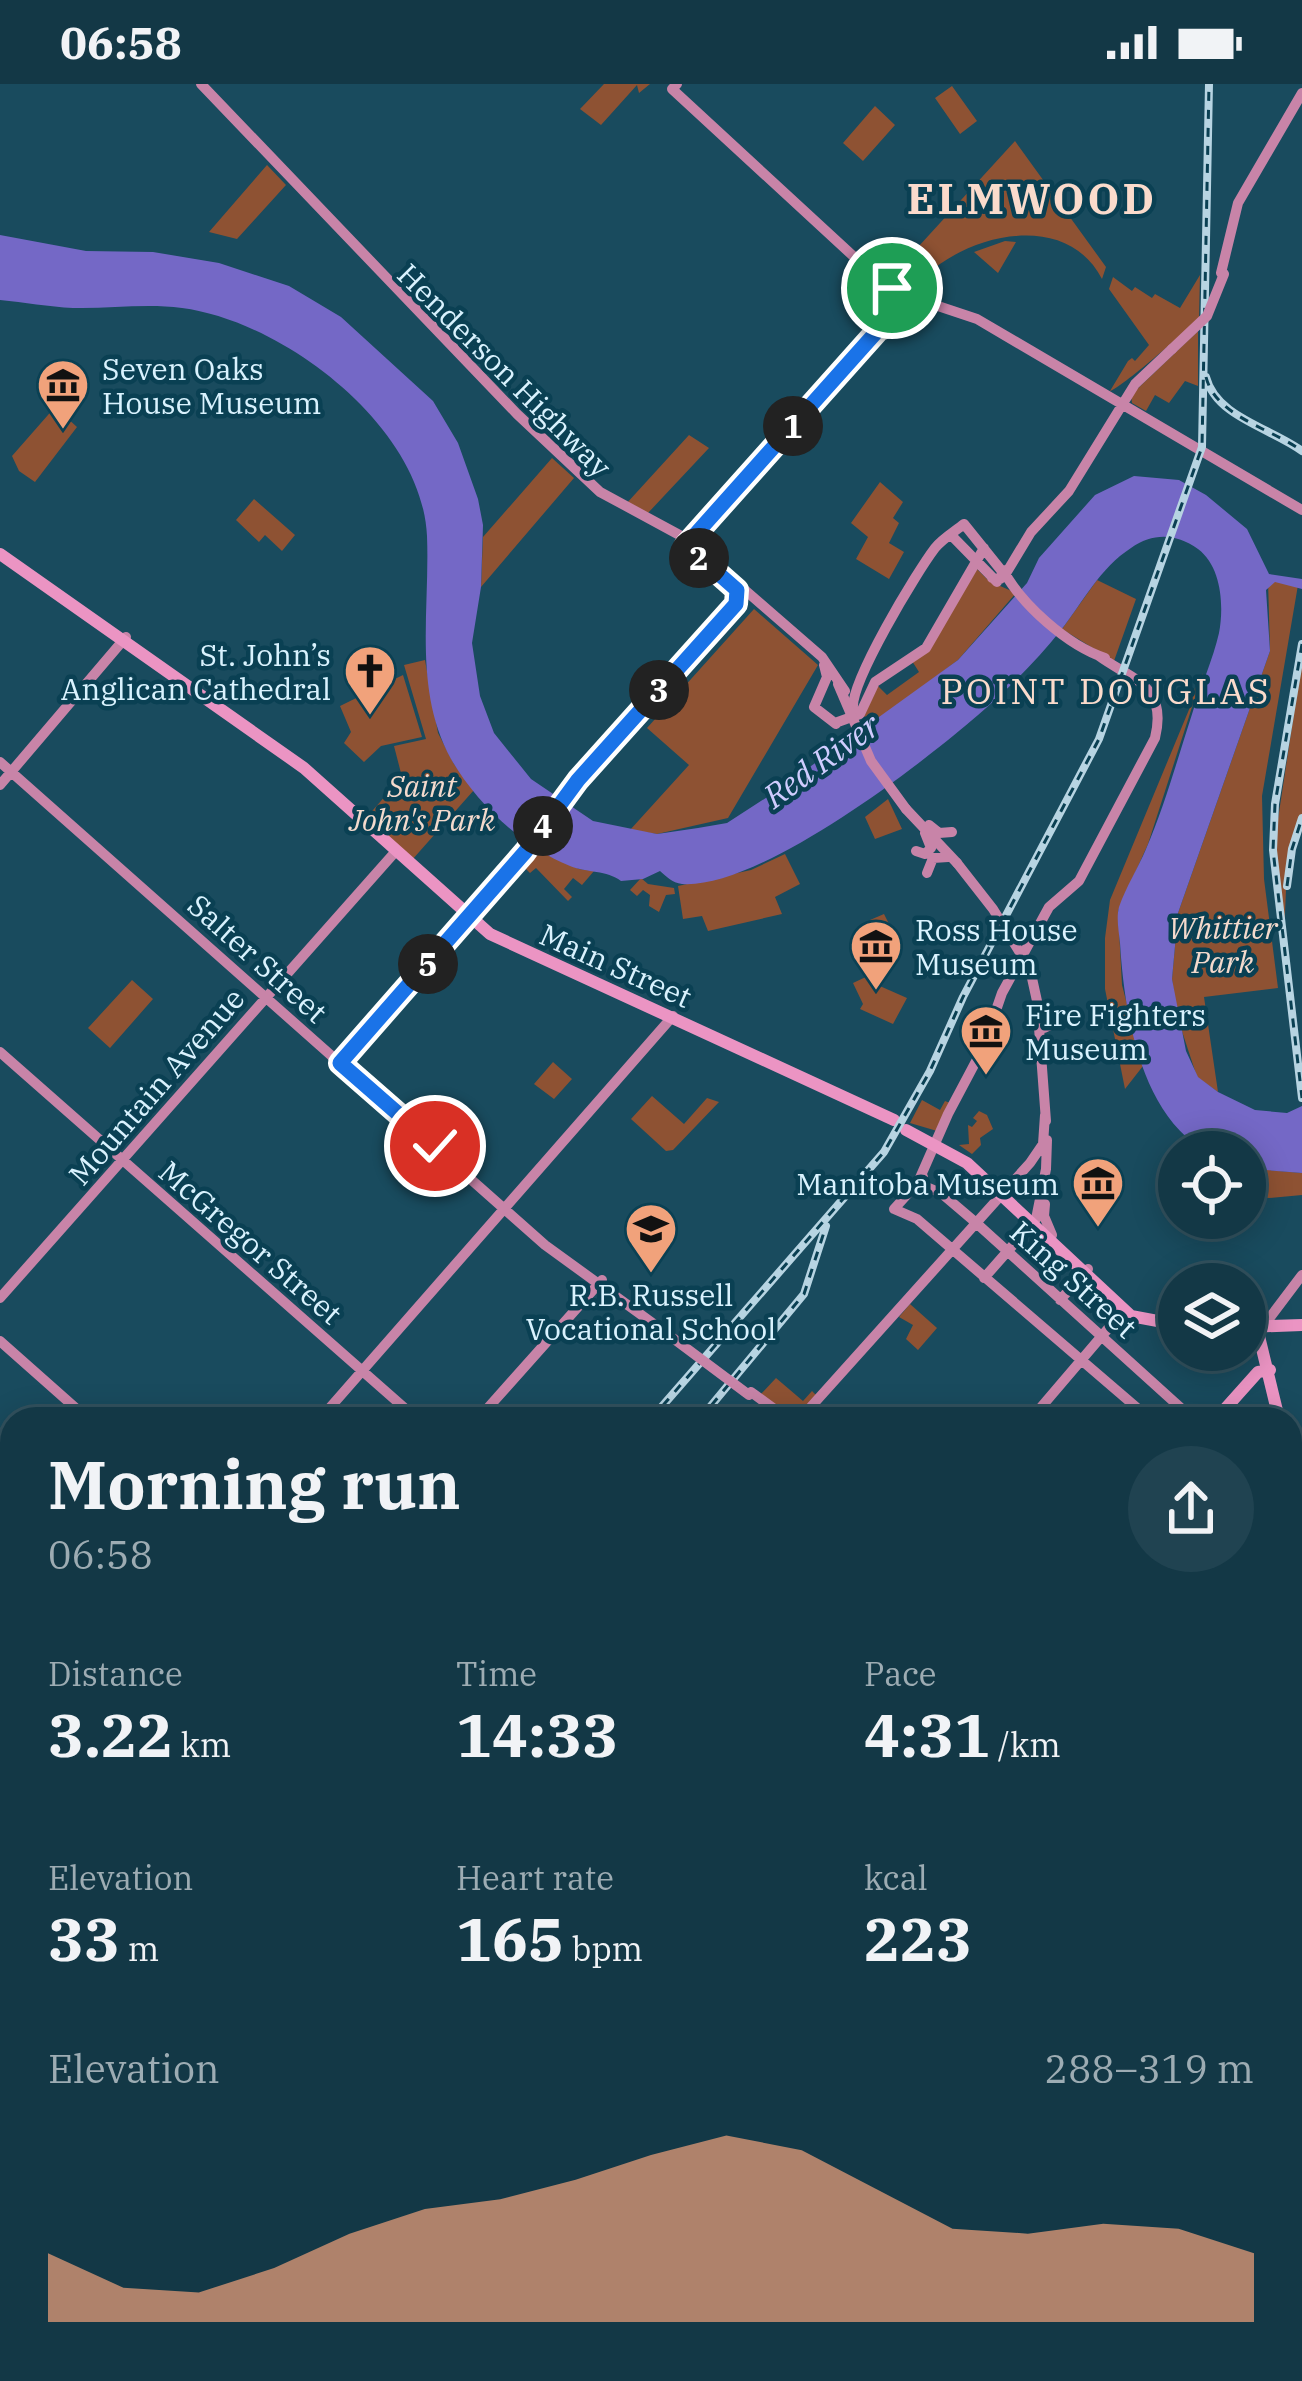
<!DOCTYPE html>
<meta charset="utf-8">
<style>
body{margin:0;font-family:"IBM Plex Serif",serif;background:#204351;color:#f1f3f6;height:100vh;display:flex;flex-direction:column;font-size:45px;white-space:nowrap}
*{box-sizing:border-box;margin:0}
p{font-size:39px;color:#9dacb3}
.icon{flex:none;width:66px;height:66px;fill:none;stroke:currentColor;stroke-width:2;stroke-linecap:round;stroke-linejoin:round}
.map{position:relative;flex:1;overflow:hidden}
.side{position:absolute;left:0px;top:1323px;width:1302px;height:975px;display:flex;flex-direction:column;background:#133846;border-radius:36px 36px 0 0;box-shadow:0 6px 30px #0003,0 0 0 3px #32525f}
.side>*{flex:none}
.controls{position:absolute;left:1158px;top:1047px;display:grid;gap:24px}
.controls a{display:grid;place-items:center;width:108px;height:108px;border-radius:50%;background:#133846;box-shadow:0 6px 30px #0003,0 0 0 3px #32525f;font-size:60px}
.pin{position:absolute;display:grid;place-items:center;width:102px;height:102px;color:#fff;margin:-51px;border:6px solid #fff;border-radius:50%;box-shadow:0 3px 12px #0007}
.km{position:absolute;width:60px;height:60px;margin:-30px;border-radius:50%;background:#222;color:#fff;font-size:33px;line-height:60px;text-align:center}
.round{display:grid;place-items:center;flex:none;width:126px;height:126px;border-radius:63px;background:#204351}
.headline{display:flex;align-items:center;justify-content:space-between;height:204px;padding:0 48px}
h1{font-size:66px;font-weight:800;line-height:90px}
.stats{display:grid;grid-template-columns:repeat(3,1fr);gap:18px;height:204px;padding:12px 48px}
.stats div{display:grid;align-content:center}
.stats b{font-size:60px;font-weight:800}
.stats small{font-size:33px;font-weight:400}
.stats p{font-size:33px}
.chart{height:336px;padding:24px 48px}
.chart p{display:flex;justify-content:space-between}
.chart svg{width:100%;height:216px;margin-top:12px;fill:#f1a27b;opacity:.7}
.status{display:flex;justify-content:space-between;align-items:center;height:84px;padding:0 60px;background:#133846;direction:ltr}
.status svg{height:33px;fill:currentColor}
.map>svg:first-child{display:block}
</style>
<div class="status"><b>06:58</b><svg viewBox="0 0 49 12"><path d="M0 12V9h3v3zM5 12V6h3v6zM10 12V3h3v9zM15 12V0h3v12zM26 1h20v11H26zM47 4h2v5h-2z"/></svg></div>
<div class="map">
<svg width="1302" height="2297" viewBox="0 0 1302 2297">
<rect width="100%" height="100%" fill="#194b5e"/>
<path fill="#8e5233" d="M 604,0 L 650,0 L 639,9 L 637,1 L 601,41 L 580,25 Z
M 952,2 L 977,37 L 960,50 L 935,14 Z
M 875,22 L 895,41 L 863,77 L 843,59 Z
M 1015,57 L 1106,183 L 1102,195 C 1067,127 971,149 925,192 L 908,174 Z
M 267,81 L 286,101 L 237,155 L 209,148 Z
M 1005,157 L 1016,158 L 998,189 L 974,168 Z
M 1200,191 L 1199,235 C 1187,246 1120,305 1110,307 L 1128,277 L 1132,274 L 1135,277 L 1149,261 L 1109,205 L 1113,193 L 1132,207 L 1135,203 L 1152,214 L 1155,210 L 1180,224 Z
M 1198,247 L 1198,302 L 1185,297 L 1169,319 L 1155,311 L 1146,327 L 1132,319 L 1131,311 Z
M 55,323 L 77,343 L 35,398 L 19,387 L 12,372 Z
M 689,351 L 709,364 L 648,429 L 626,420 Z
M 552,374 L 574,394 L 481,503 L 483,453 Z
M 880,398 L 903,418 L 893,434 L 899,439 L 889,459 L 904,468 L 889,495 L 856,475 L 868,453 L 851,439 Z
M 254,415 L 295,451 L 282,467 L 265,451 L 259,458 L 236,436 Z
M 977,485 L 989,497 L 1016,509 L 958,576 L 870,642 L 864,632 L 878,602 L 887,611 L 919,588 L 912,577 Z
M 1097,496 L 1136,515 L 1114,577 L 1062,545 Z
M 1268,496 L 1298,501 L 1262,712 L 1264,795 L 1278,904 L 1204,913 L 1218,1008 L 1197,993 L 1177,932 L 1172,895 L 1178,829 L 1270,567 Z
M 754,525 L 818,581 L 728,734 L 657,750 L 630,746 L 689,681 L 647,644 Z
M 425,576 L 438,649 L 454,680 L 474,706 L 412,776 L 366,734 L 402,693 L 394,662 L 426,655 L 404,581 Z
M 1302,576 L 1302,731 L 1287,782 L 1284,853 L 1275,755 Z
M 1203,589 L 1148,760 L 1118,827 L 1122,901 L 1143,982 L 1125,1005 L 1105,905 L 1105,854 L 1110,816 L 1193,616 L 1190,614 Z
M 403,591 L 422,653 L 381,662 L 364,678 L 344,659 L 351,648 L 340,622 Z
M 888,715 L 902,745 L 875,755 L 865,733 Z
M 532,763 L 579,785 L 594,787 L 582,801 L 573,794 L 564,805 L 572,813 L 568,817 L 536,784 L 530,789 L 520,779 Z
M 785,770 L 800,800 L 775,813 L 782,830 L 708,847 L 702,832 L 683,835 L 678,802 L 751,786 Z
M 641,794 L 648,800 L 674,804 L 675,810 L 666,811 L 659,828 L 649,822 L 650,811 L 643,806 L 637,812 L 630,806 Z
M 884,830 L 896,854 L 891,857 L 897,870 L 880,878 L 875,868 L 883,863 L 870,836 Z
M 870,891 L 873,899 L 907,914 L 893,940 L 860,925 L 863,920 L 853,899 Z
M 132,896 L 153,915 L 110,964 L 88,944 Z
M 553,978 L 572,995 L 554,1015 L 534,1000 Z
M 652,1012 L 684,1040 L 707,1014 L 719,1018 L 673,1066 L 666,1067 L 631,1035 Z
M 922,1016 L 940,1026 L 945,1017 L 950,1019 L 937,1047 L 910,1039 Z
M 979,1027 L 987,1031 L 993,1045 L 980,1054 L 981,1061 L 972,1070 L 959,1061 L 969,1060 L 968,1041 L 972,1043 L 977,1037 L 973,1034 Z
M 1245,1084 L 1302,1089 L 1302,1111 L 1269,1114 L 1245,1110 Z
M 910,1220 L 937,1244 L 918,1266 L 906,1255 L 913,1241 L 899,1233 Z
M 776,1294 L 803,1317 L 812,1307 L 817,1312 L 800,1329 L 790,1331 L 761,1310 Z"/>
<path fill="#7468c6" d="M 0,151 L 86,167 L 153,168 L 219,179 L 289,202 L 341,233 L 433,317 L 458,359 L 478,415 L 483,441 L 481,503 L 472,559 L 480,612 L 494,649 L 531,695 L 593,737 L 657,750 L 698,744 L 727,739 L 775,708 L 958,576 L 1027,499 L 1039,474 L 1095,411 L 1134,392 L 1179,396 L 1206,411 L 1247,445 L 1269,490 L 1302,495 L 1302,505 L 1275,498 L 1266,506 L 1270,567 L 1178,829 L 1172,895 L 1186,967 L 1198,993 L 1218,1008 L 1255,1026 L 1287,1029 L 1302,1022 L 1302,1089 L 1253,1085 L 1250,1093 L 1245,1085 L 1245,1068 C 1231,1068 1212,1072 1201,1064 C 1139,1025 1124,925 1120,859 C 1119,848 1116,834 1119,823 C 1126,803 1138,784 1146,765 C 1165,721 1178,673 1193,627 C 1201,602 1213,575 1219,549 C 1224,523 1222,483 1198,465 C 1175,449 1153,449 1131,464 C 1100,484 1083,518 1061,546 C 1046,565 1029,583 1012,600 C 952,659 765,806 682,800 C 672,799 666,792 660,787 L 643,795 L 621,797 C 607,786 587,789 570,782 C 523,763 476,719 451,675 C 413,606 430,527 427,452 C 422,342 283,237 182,224 C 145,219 109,225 73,224 C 49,223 24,218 0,216 Z"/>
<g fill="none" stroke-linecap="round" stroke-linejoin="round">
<path stroke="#c884a8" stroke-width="10" d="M 201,0 L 517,330 L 600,408 L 685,454 L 822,573 L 845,607
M 677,0 L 672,5 L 890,206 L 977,235 L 1302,426
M 1221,189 L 1238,119 L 1302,9
M 951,451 L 997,498
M 688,458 L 885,243 L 888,202
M 1003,486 C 1022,521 1067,561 1105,574
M 992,494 L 1000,495 L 1005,491 L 1031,448 L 1069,407 L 1135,300 L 1172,265
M 824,581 L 827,593 L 814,623 L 836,640
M 853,624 C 851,597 916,489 935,464 C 942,455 954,448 964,440 L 1005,491
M 835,639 L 860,630 L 875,598 L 926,564 L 984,464
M 0,678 L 545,1161 L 658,1243
M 0,701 L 126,553
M 906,725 L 957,779
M 929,741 L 939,749 L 952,748
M 916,767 L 925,770 L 931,764 L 925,749
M 927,789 L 933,774 L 948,773
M 1030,885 L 1037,917 L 1046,1037
M 1042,926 L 1055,939 L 1044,944
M 0,968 L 417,1335
M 341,979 L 525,768 L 578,696 L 747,508
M 923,1093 L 894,1125 L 917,1135 L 1150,1335
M 919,1096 L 948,1030 L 983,964 L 1002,909 L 1049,823 L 1079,797 L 1155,654 C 1168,601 1132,596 1099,572
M 917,1099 L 941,1109 L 974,1137 L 1193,1335
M 1045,1120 L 1044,1132 L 1052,1151
M 984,1194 L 1036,1135 L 1046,1085 L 1047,1056
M 0,1214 L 396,767
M 1060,1216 L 1088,1185
M 1262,1244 L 1302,1191
M 0,1257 L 88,1335
M 751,1308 L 788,1335
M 1232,1316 L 1233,1335
M 320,1335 L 673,932
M 478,1335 L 602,1196
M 800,1335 L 1030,1079 L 1043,1060 L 1045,1031
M 1031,1335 L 1124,1226
M 1290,1611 L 1302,1609
M 0,1697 L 12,1683
M 1290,1801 L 1302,1805
M 1290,1840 L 1302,1844
M 1290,2075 L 1302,2078
M 0,2247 L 12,2233
M 634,2286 L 668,2297
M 824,2286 L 857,2297
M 367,2297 L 377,2286
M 907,2297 L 910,2286
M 1057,2297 L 1061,2286"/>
<path stroke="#eb94c3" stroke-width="12" d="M 0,470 L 304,684 L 490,850 L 894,1036
M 906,1046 L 967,1079 L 1131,1232 L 1179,1241
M 1245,1243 L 1302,1241
M 1257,1244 L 1279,1335
M 1216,1335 L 1258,1288 L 1270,1286
M 1290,1357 L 1298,1385
M 1290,1377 L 1302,1423
M 0,1739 L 12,1743"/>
<g stroke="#b7d4e2" stroke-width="8">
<path id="rail" d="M 1206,293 C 1216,333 1271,344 1302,367
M 1302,560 L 1275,720 L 1273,766 L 1302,1014
M 1287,802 L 1292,765 L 1302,734
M 651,1335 L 884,1068 L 930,987 L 963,913 L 1099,655 L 1202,363 L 1209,0
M 700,1335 L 804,1210 L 826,1142
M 0,1615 L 12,1640
M 0,1864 L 12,1862
M 0,2086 L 12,2070
M 369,2286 L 381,2297
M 483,2286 L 486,2297
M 726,2286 L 760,2297"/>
</g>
<use href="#rail" stroke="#0a4053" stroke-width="3" stroke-dasharray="9" stroke-linecap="butt"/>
<path stroke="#c884a8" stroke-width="10" d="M 1172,265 L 1207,232 L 1224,190
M 838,600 L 871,677 L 906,725
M 957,779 L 993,825 L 1030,885
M 658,1243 L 749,1311"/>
</g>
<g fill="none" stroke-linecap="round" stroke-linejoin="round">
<g stroke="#fff" stroke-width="24">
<path id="route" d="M 435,1062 L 340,979 L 525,768 L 578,696 L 736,520 L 737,506 L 686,461 L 879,245 L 885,243 L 887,211 L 892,204"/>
</g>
<use href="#route" stroke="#1a73e8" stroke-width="15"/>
</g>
<defs>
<g id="museum-pin" transform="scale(2.7)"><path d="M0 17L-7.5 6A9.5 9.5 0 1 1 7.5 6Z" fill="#f1a27b" stroke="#0a4053"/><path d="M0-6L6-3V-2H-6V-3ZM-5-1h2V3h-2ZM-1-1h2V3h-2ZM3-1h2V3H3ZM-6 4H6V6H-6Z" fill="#111"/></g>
<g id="church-pin" transform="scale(2.7)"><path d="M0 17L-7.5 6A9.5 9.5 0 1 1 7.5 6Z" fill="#f1a27b" stroke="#0a4053"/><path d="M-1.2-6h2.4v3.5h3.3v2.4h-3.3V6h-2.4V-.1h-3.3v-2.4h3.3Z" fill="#111"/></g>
<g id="school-pin" transform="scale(2.7)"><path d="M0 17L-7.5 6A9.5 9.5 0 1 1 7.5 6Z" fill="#f1a27b" stroke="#0a4053"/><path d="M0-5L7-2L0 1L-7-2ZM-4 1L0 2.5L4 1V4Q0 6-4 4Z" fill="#111"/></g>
</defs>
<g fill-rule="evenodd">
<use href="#museum-pin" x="63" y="301"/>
<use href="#church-pin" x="370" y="587"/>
<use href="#museum-pin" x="876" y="862"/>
<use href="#museum-pin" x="986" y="947"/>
<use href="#museum-pin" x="1098" y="1099"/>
<use href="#school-pin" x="651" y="1145"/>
</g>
<g text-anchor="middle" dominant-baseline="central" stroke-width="9" stroke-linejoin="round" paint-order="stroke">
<g font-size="30" fill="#d9f2fe" stroke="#0a4053" text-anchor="start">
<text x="102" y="284">Seven Oaks<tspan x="102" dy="34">House Museum</tspan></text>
<text x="331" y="570" text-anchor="end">St. John’s<tspan x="331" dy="34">Anglican Cathedral</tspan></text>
<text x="915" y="845">Ross House<tspan x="915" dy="34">Museum</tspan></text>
<text x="1025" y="930">Fire Fighters<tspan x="1025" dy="34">Museum</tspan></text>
<text x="1059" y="1099" text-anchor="end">Manitoba Museum</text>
<text x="651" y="1210" text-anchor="middle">R.B. Russell<tspan x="651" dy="34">Vocational School</tspan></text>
</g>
<g font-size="30" fill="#d9f2fe" stroke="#0a4053">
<text transform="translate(505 286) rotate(45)">Henderson Highway</text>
<text transform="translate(258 874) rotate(42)">Salter Street</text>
<text transform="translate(616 881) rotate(24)">Main Street</text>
<text transform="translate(156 1002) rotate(-49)">Mountain Avenue</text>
<text transform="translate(251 1158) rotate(41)">McGregor Street</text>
<text transform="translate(1074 1195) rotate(42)">King Street</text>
</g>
<g font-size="30" font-style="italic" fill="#f4dacd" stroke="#0a4053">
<text x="422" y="701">Saint<tspan x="422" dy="34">John's Park</tspan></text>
<text x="1223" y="843">Whittier<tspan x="1223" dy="34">Park</tspan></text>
</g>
<g font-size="33" font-style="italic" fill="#cfccfe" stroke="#0a4053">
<text transform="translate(821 676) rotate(-36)">Red River</text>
</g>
<g font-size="36" letter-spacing="3" fill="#fadbcc" stroke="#0a4053">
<text x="1106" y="606">POINT DOUGLAS</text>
</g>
<g font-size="42" font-weight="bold" letter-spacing="3" fill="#fadbcc" stroke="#0a4053">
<text x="1032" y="114">ELMWOOD</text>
</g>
</g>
</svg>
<div class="controls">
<a><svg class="icon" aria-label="locate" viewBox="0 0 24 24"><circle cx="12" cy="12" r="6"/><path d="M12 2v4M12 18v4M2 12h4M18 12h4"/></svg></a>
<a><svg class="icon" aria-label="layers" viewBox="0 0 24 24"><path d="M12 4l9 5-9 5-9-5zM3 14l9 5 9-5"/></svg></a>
</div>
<div class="pin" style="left:892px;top:204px;background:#1e9e55"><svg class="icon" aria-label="arrive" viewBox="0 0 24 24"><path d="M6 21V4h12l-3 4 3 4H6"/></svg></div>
<div class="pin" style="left:435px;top:1062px;background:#d93025"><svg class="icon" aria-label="check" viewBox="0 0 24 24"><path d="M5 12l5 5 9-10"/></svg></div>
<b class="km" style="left:793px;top:342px">1</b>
<b class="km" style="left:699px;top:474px">2</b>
<b class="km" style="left:659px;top:606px">3</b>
<b class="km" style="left:543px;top:742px">4</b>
<b class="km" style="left:428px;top:880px">5</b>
<section class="side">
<div class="headline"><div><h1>Morning run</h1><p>06:58</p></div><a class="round"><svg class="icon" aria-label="share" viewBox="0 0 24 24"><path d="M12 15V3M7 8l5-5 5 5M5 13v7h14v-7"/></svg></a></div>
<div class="stats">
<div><p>Distance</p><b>3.22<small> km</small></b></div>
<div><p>Time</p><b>14:33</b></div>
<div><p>Pace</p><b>4:31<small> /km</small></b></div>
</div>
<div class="stats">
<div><p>Elevation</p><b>33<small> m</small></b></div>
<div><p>Heart rate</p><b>165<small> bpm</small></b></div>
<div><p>kcal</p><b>223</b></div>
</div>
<div class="chart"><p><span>Elevation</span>288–319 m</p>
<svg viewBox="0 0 160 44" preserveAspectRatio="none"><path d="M0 44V30L10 37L20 38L30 33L40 26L50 21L60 19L70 15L80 10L90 6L100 9L110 17L120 25L130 26L140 24L150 25L160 30V44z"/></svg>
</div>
</section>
</div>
